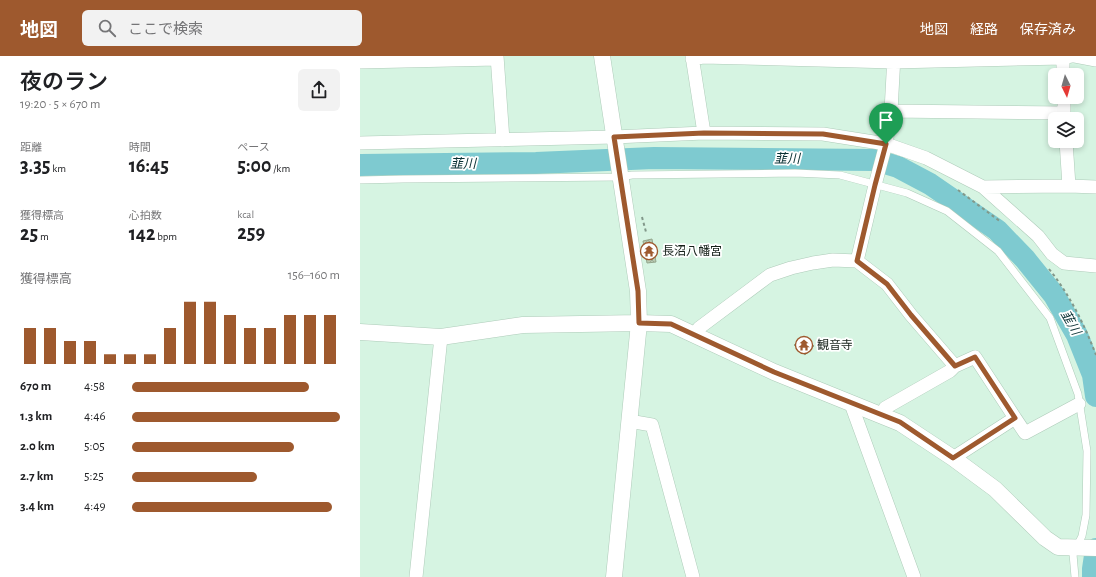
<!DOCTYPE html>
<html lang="ja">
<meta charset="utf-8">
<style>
body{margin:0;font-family:"Alegreya Sans","Noto Sans JP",sans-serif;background:#f2f2f2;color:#202124;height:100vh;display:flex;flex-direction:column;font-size:15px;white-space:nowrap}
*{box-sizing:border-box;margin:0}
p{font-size:13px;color:#757577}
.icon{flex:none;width:22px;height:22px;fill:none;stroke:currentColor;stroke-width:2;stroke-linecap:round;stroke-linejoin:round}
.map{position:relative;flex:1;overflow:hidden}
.panel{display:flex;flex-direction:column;background:#fff;width:360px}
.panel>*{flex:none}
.needle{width:26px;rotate:175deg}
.fabs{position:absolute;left:688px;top:12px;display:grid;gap:8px}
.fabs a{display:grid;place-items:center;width:36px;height:36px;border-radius:6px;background:#fff;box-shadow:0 2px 6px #0003;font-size:20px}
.pin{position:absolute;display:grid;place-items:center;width:34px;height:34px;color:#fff;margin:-41px -17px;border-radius:50% 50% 50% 0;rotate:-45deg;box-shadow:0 0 4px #0007}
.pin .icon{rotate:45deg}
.round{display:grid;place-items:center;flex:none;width:42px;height:42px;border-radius:6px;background:#f2f2f2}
.head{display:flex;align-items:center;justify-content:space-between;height:68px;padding:0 20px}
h1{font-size:22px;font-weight:600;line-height:30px}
.figures{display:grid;grid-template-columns:repeat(3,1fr);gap:6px;height:68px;padding:4px 20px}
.figures div{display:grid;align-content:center}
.figures b{font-size:20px;font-weight:600}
.figures small{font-size:11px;font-weight:400}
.figures p{font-size:11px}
.chart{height:112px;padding:8px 20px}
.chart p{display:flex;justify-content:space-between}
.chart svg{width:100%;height:72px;margin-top:4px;stroke:#9e592e;stroke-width:6}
ul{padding:0 20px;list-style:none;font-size:13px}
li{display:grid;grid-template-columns:64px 48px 1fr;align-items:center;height:30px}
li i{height:10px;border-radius:5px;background:#9e592e}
header{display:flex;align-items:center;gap:24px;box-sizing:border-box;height:56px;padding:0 20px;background:#9e592e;color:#fff}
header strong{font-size:19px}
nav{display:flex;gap:22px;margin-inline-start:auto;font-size:14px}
.search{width:280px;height:36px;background:#f2f2f2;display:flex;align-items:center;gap:10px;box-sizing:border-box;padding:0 14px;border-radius:6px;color:#757577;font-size:15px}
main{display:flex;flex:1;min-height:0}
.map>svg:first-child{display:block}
</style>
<header>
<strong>地図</strong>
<div class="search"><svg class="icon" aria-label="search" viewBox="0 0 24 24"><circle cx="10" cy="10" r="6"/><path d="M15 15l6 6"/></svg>ここで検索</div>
<nav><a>地図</a><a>経路</a><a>保存済み</a></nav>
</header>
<main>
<section class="panel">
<div class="head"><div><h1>夜のラン</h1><p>19:20 · 5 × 670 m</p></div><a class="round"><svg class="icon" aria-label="share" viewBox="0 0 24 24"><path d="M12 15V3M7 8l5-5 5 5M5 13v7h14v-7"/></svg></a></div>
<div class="figures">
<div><p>距離</p><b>3.35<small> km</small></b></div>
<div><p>時間</p><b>16:45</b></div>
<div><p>ペース</p><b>5:00<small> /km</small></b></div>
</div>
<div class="figures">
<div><p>獲得標高</p><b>25<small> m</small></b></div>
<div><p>心拍数</p><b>142<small> bpm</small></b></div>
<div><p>kcal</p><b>259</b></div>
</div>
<div class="chart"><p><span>獲得標高</span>156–160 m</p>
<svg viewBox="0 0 160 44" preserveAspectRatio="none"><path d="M5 44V22M15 44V22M25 44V30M35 44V30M45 44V38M55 44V38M65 44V38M75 44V22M85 44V6M95 44V6M105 44V14M115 44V22M125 44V22M135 44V14M145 44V14M155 44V14"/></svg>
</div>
<ul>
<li><b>670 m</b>4:58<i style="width:85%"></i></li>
<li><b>1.3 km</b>4:46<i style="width:100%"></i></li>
<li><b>2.0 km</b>5:05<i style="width:78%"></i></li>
<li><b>2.7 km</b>5:25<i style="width:60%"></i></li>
<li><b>3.4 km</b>4:49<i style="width:96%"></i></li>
</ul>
</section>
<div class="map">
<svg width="736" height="521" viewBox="0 0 736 521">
<defs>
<pattern id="building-cross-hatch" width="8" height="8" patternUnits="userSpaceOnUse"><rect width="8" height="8" fill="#b8cab1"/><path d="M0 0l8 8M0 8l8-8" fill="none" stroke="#9dad98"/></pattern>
</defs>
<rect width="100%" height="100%" fill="#d6f4e2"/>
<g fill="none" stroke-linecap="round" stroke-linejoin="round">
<path stroke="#7ecad0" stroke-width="22" d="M 0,109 L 176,107 L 294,102 L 515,104 L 538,111 L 570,128 L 637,174 L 665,203 L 694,239 L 717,279 L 733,319 L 736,340
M 733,521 L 733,513 L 736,493"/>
</g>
<path fill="url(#building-cross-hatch)" stroke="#94a68d" d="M 292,183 L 296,206 L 287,207 L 283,185 Z
M 444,280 L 454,290 L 445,299 L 434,289 Z"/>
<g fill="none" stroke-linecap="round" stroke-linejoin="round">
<g stroke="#aecbb9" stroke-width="8">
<path id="service" d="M 0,124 L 43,123 L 260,121 L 272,119 L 435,117 L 480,119 L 547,137 L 587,155 L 638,195 L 690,262 L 718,338 L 727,395 L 726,459 L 722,480 L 713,498 L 715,521"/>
</g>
<g stroke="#aecbb9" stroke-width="14">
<path id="minor" d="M 137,0 L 143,84
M 332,0 L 344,77
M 715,0 L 736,4
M 703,2 L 703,19
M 332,3 L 343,1 L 534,6 L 703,2 L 712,0
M 0,6 L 137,3
M 704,41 L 704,63
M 531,55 L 704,57
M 0,87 L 254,81 L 344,77 L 463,78 L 526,88 L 566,102 L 623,131 L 678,180 L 692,198 L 704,207 L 736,210
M 709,130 L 736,131
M 623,131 L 709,130 L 706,85
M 335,279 L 339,272 L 410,219 L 431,212 L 453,207 L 473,204 L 497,205
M 491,348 L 554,521
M 523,360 L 525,352 L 590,315 L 595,310 L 551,259 L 527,228 L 497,205 L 515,129 L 526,88 L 531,55 L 534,0
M 655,362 L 665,377 L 719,348
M 269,365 L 292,369 L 333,521
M 593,402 L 655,362 L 615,301 L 595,310
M 56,521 L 81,281"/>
</g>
<g stroke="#aecbb9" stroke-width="17">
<path id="tertiary" d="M 242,0 L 278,235 L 279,267 L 254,521
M 0,276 L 81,281 L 163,269 L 279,267 L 311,268 L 414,316 L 540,367 L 593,402 L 635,433 L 685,482 L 698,491 L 736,492"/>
</g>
<path stroke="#82988a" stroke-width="2" stroke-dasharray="3 3" stroke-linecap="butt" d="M 598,134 L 641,166
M 282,161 L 286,176
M 689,213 C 710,239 724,268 736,299"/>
<use href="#service" stroke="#fff" stroke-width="7"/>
<use href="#minor" stroke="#fff" stroke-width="13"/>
<use href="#tertiary" stroke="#fff" stroke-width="16"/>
</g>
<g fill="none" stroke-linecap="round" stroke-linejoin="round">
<g stroke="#fff" stroke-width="8">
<path id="route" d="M 344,77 L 463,78 L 526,88 L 515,129 L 497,205 L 527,228 L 551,259 L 595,310 L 615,301 L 655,362 L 593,402 L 540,366 L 414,316 L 311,268 L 279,267 L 278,235 L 254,81 Z"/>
</g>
<use href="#route" stroke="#9e592e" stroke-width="5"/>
</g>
<defs>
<g id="temple-ring" transform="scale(0.9)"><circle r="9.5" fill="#fff" stroke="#9e592e" stroke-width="1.5"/><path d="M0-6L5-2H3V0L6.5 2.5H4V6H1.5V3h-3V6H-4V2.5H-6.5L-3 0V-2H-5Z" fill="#9e592e"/></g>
</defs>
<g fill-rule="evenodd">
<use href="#temple-ring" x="289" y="195"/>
<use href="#temple-ring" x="444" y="289"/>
</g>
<g text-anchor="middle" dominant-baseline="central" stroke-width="3.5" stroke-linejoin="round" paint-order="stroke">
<g font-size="12" fill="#152019" stroke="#fff" text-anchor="start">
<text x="302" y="195">長沼八幡宮</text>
<text x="457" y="289">観音寺</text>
</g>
<g font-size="13" font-style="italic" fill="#093033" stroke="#fff">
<text x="427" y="103">韮川</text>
<text x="103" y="108">韮川</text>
<text transform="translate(710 267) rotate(60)">韮川</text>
</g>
</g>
</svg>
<div class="fabs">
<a><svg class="needle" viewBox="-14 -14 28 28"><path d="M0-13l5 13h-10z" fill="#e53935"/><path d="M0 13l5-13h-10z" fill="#757577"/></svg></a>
<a><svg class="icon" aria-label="layers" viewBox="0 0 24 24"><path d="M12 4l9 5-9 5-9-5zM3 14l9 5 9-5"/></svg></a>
</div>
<div class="pin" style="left:526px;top:88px;background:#1e9e55"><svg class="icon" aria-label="arrive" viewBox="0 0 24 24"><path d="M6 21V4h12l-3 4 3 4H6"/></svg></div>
</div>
</main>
